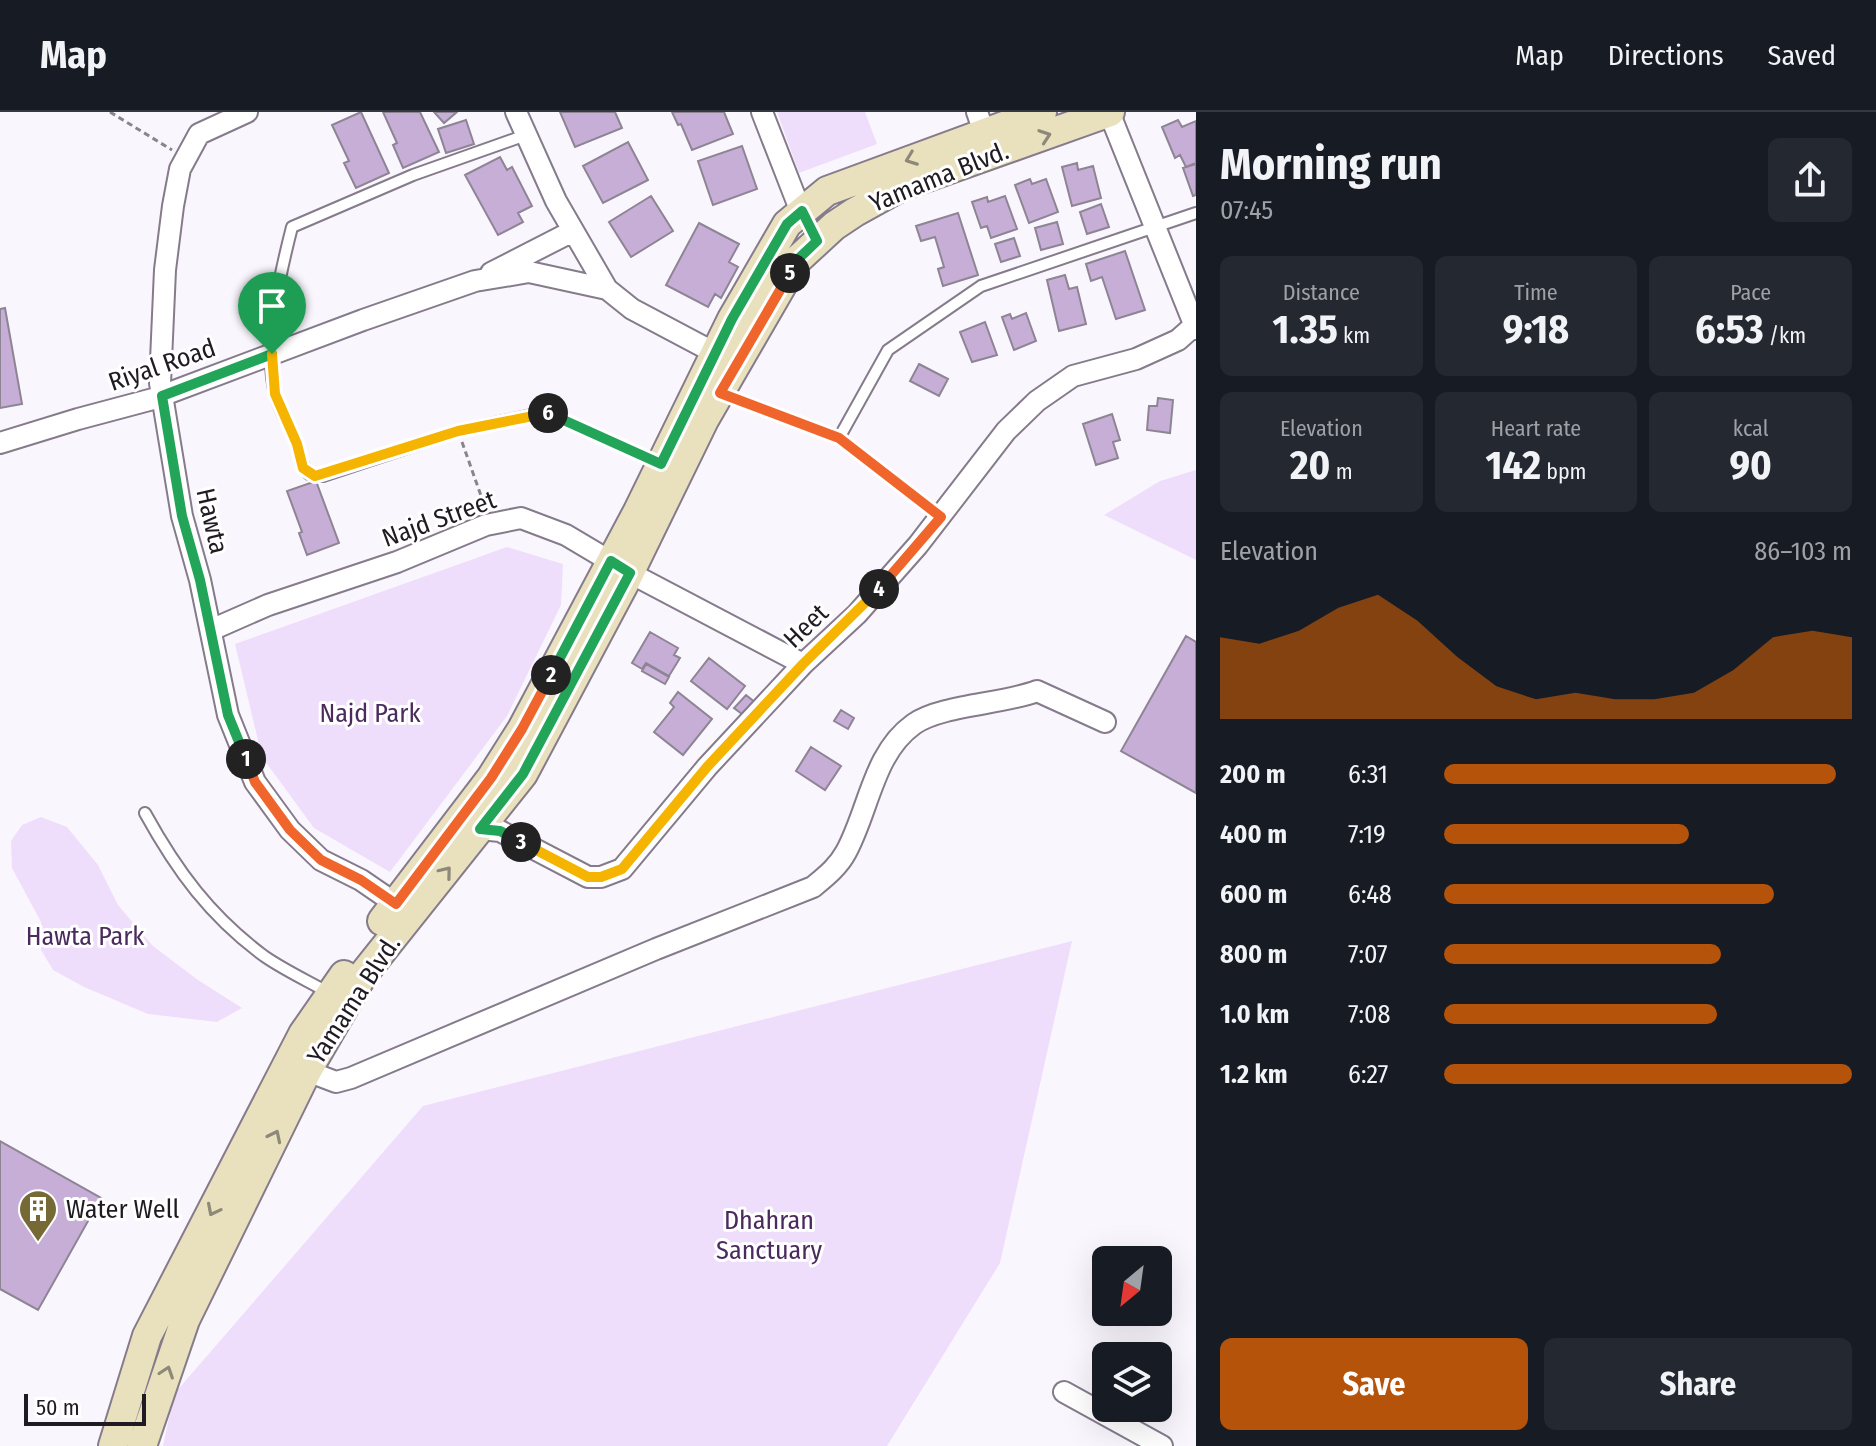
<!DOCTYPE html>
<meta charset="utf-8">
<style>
body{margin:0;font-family:"Fira Sans Condensed",sans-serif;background:#242831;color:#f1f3f6;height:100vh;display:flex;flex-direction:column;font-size:30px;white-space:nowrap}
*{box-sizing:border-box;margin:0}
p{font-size:26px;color:#9ea1a6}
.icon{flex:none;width:44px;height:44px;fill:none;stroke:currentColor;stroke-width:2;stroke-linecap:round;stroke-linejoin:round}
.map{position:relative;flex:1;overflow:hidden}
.details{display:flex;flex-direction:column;background:#171b24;width:680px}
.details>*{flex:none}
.needle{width:52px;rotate:209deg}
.fabs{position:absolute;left:1092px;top:1134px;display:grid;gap:16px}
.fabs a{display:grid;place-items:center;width:80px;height:80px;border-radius:12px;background:#171b24;box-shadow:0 8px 32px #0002;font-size:40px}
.scale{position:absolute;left:24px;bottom:20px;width:122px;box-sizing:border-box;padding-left:8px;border:4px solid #1f1b22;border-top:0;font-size:22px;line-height:28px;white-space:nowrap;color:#1f1b22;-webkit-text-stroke:6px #fff;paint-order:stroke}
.pin{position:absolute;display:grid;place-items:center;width:68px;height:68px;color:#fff;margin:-82px -34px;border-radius:50% 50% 50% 0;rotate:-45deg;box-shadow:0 0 8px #0007}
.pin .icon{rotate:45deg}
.km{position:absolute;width:40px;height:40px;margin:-20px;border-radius:50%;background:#222;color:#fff;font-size:22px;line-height:40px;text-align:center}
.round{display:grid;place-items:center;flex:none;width:84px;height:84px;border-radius:12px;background:#242831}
.head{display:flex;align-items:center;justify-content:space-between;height:136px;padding:0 24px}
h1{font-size:44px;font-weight:700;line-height:60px}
.metrics{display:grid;grid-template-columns:repeat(3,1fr);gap:12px;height:136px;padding:8px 24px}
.metrics div{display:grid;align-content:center;border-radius:12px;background:#242831;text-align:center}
.metrics b{font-size:40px;font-weight:700}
.metrics small{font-size:22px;font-weight:400}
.metrics p{font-size:22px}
.chart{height:224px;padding:16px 24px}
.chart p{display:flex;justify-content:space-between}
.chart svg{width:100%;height:144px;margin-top:8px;fill:#b45309;opacity:.7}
.cta{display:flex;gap:16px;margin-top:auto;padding:16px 24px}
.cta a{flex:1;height:92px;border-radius:12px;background:#b45309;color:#fff;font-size:32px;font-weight:700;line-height:92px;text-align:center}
.cta a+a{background:#242831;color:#f1f3f6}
ul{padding:0 24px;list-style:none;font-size:26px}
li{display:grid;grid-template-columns:128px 96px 1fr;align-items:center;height:60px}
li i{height:20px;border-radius:10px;background:#b45309}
header{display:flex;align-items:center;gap:48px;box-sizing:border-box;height:112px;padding:0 40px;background:#171b24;border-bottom:2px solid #363941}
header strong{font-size:38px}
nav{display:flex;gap:44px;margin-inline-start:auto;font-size:28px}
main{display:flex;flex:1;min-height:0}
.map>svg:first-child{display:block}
</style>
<header>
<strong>Map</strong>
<nav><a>Map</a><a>Directions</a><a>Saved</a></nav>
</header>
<main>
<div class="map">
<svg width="1196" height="1334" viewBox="0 0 1196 1334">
<rect width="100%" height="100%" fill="#faf6fd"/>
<path fill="#efdefb" d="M 777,0 L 865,0 L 877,32 L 799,61 Z
M 1196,358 L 1196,448 L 1104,403 L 1160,369 Z
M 507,435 L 563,452 L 561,493 L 507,604 L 390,760 L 314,716 L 262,645 L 235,532 Z
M 41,705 L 67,715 L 98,753 L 118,793 L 153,834 L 198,868 L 242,896 L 217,910 L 148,902 L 84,875 L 53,858 L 41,838 L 41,810 L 12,756 L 11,729 L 22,713 Z
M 1072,829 L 1000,1151 L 887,1334 L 163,1334 L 174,1282 L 423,994 Z"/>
<path fill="#c6aed7" stroke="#8d8494" stroke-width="2" d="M 361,0 L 389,61 L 356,76 L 344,51 L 349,49 L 332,13 Z
M 383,0 L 420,0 L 439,40 L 403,56 L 393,33 L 397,31 Z
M 434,0 L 457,0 L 444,11 Z
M 560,0 L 615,0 L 622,16 L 575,35 Z
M 672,0 L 724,0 L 733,22 L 692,38 L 681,12 L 678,13 Z
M 466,8 L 474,32 L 446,41 L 438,17 Z
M 1178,8 L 1182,15 L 1196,9 L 1196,51 L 1186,55 L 1180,43 L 1175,46 L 1162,15 Z
M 628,30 L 648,68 L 603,91 L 583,54 Z
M 742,34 L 757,77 L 713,93 L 698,49 Z
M 500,45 L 507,58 L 512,55 L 532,94 L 518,101 L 523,110 L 498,123 L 465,63 Z
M 1077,51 L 1078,58 L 1093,54 L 1101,86 L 1072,94 L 1062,55 Z
M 1196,52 L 1196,83 L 1193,84 L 1183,56 Z
M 1030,67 L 1032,72 L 1046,67 L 1058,100 L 1029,111 L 1015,73 Z
M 651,84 L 673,119 L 631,145 L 609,110 Z
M 1005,84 L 1017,117 L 991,126 L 987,114 L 981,116 L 972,90 L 987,85 L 988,90 Z
M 1101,92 L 1109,115 L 1087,122 L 1080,100 Z
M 958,101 L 978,163 L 943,174 L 938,157 L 944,155 L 935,125 L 921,129 L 916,114 Z
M 1057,110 L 1063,132 L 1041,138 L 1035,116 Z
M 699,111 L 739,132 L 729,150 L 738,155 L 721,186 L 715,182 L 708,195 L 666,173 Z
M 1014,126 L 1020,144 L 1001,150 L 995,132 Z
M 1125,139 L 1145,198 L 1116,207 L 1102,165 L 1091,169 L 1086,152 Z
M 1065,163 L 1069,177 L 1077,175 L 1086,212 L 1059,219 L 1047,168 Z
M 5,196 L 22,292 L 0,296 L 0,197 Z
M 1026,201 L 1036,229 L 1014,238 L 1002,205 L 1010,202 L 1012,207 Z
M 985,210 L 997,243 L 972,250 L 960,220 Z
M 919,252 L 948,267 L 939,284 L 910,269 Z
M 1158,286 L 1173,288 L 1170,321 L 1147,318 L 1149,294 L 1157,294 Z
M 1112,302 L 1120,328 L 1113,330 L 1118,346 L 1096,353 L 1083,312 Z
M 316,369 L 339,431 L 307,443 L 299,421 L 302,420 L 287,379 Z
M 650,520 L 678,536 L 674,543 L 680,546 L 669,564 L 646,551 L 642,557 L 632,551 Z
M 1186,524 L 1196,530 L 1196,681 L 1121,639 Z
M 709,546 L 745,574 L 727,597 L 691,569 Z
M 646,552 L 669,565 L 665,572 L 642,559 Z
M 678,580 L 712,607 L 683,643 L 654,620 L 674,595 L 670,591 Z
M 746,583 L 757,592 L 746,605 L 734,596 Z
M 841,598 L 854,606 L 848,617 L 834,609 Z
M 811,635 L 841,654 L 825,678 L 796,659 Z
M 0,1029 L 101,1086 L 38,1198 L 0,1177 Z"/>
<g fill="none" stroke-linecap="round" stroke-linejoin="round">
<g stroke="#857b8b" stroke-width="14">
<path id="lane" d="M 526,23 L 413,63 L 292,115 C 280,162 263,233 275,282 C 279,297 289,313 295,328 C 300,340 300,352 309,362 L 323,364 L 458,319 L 545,300 L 659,351
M 941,405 L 839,326 L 888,238 L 981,174 L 1196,101
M 145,701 C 177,759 210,804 264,844 C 284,858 308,869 329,881"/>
</g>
<g stroke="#857b8b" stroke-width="24">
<path id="street" d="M 247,0 L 199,22 L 180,57 L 173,94 L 165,158 L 160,271 L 182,404 L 200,468 L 228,603 L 255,670 L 290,718 L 321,748 L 361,768 L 396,792
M 516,0 L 556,89 L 607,177 L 632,197 L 715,241
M 762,0 L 801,100
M 977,0 L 984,20
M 1109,0 L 1196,217
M 491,161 L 573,119
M 0,331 L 78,307 L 153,287 L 363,208 L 475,169 L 529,160 L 607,177
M 211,518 L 268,493 L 397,450 L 486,413 L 521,406 L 566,423 L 630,461 L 803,552
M 480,717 L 500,719 L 588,765 L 601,765 L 622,757 L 707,655 L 803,552 L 857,502 L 918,433 L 1006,319 L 1037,289 L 1073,264 L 1136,247 L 1178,228 L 1196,212
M 307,959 L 336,970 L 351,966 L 656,837 L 813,775 C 825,765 838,755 846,740 C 869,698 873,641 914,612 C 941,593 1004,592 1037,579 L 1105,610
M 1064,1280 L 1162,1334"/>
</g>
<g stroke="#857b8b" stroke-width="32">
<path id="secondary" d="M 382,809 L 491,666 L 522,617 L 638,399 L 732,207 L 787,112 L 827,79 L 1042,0
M 113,1334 L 147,1224 L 303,922 L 344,863
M 142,1334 L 185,1208 L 307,959 L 362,864 L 523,662 L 623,474 L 704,308 L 796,149 L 834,114 L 855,100 L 902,74 L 1110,0"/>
</g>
<path stroke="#89858c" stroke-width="3" stroke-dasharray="6 4" stroke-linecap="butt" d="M 110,0 L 172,38
M 742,289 L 828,322
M 462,330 L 485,395"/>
<use href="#lane" stroke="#fff" stroke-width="10"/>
<use href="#street" stroke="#fff" stroke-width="20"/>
<use href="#secondary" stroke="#e9e1be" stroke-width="28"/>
</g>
<defs><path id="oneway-chevron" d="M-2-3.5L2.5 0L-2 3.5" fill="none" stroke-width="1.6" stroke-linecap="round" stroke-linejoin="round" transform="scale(2)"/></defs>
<g stroke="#8e8878">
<use href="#oneway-chevron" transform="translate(1045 24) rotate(-19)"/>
<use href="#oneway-chevron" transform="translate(911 47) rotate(159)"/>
<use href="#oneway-chevron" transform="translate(446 760) rotate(-51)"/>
<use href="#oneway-chevron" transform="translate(275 1024) rotate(-64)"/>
<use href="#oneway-chevron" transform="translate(213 1098) rotate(117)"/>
<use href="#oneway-chevron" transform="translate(167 1260) rotate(-71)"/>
</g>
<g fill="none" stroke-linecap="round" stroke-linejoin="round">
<g stroke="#fff" stroke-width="16">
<path id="split-1" d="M 246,647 L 228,603 L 200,468 L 182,404 L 162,284 L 272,242"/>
</g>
<g stroke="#fff" stroke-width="16">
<path id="split-2" d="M 246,647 L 255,670 L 290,718 L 321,748 L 361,768 L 396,792 L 491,666 L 522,617 L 551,563"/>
</g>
<g stroke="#fff" stroke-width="16">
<path id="split-3" d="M 521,730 L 500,719 L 480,717 L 523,662 L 630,461 L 611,449 L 551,563"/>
</g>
<g stroke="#fff" stroke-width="16">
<path id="split-4" d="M 521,730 L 588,765 L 601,765 L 622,757 L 707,655 L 803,552 L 879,477"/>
</g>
<g stroke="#fff" stroke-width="16">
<path id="split-5" d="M 790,161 L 720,281 L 839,326 L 941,405 L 879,477"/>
</g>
<g stroke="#fff" stroke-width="16">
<path id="split-6" d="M 548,301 L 661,352 L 732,207 L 787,112 L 802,99 L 817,129 L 796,149 L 790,161"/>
</g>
<g stroke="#fff" stroke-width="16">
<path id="split-7" d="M 272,242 L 275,282 L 297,332 L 303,356 L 315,364 L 458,319 L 548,301"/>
</g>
<use href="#split-1" stroke="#22a559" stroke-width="10"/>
<use href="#split-2" stroke="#f0652b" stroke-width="10"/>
<use href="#split-3" stroke="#22a559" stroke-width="10"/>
<use href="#split-4" stroke="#f5b400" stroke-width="10"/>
<use href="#split-5" stroke="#f0652b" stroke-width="10"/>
<use href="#split-6" stroke="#22a559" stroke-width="10"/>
<use href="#split-7" stroke="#f5b400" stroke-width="10"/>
</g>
<defs>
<g id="building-pin" transform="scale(2)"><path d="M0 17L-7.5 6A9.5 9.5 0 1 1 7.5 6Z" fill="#766936" stroke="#fff"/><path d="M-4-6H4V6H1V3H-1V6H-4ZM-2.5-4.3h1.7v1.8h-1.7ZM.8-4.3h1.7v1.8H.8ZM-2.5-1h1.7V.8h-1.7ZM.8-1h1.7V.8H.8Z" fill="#fff"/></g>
</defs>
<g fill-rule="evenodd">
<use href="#building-pin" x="38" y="1097"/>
</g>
<g text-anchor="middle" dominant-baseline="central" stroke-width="6" stroke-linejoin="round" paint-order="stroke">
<g font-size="26" fill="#1f1b22" stroke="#fff">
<text transform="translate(939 65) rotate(-22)">Yamama Blvd.</text>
<text transform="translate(162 253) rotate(-19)">Riyal Road</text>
<text transform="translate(439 407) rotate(-20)">Najd Street</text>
<text transform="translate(212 409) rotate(77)">Hawta</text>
<text transform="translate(806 514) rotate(-44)">Heet</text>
<text transform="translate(354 888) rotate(-57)">Yamama Blvd.</text>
</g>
<g font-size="26" fill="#4b2a5e" stroke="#fff">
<text x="370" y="601">Najd Park</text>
<text x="85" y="824">Hawta Park</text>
<text x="769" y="1108">Dhahran<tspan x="769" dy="30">Sanctuary</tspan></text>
</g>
<g font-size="26" fill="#1f1b22" stroke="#fff" text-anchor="start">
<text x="66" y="1097">Water Well</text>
</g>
</g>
</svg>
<div class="fabs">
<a><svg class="needle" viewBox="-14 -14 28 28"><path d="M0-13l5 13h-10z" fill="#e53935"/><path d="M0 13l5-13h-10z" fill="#9ea1a6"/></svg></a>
<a><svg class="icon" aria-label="layers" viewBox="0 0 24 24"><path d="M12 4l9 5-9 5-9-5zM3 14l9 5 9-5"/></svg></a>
</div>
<div class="scale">50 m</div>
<div class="pin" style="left:272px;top:242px;background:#1e9e55"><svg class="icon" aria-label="arrive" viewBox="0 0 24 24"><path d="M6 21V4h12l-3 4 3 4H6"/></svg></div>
<b class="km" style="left:246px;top:647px">1</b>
<b class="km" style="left:551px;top:563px">2</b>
<b class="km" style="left:521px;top:730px">3</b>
<b class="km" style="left:879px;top:477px">4</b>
<b class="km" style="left:790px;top:161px">5</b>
<b class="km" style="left:548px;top:301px">6</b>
</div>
<section class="details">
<div class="head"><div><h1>Morning run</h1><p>07:45</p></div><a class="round"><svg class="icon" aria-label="share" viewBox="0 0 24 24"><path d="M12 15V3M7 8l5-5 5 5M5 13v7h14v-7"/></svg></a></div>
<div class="metrics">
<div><p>Distance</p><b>1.35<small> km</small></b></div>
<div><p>Time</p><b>9:18</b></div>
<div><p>Pace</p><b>6:53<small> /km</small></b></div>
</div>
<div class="metrics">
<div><p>Elevation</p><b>20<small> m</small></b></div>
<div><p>Heart rate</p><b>142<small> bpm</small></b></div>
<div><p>kcal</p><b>90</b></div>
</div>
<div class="chart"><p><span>Elevation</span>86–103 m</p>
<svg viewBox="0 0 160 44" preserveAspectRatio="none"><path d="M0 44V19L10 21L20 17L30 10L40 6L50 14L60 25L70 34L80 38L90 36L100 38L110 38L120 36L130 29L140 19L150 17L160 19V44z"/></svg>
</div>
<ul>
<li><b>200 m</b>6:31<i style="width:96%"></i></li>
<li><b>400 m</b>7:19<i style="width:60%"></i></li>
<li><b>600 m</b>6:48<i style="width:81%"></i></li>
<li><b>800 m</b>7:07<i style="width:68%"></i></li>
<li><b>1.0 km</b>7:08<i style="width:67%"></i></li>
<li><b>1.2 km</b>6:27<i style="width:100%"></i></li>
</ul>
<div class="cta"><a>Save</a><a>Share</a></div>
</section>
</main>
